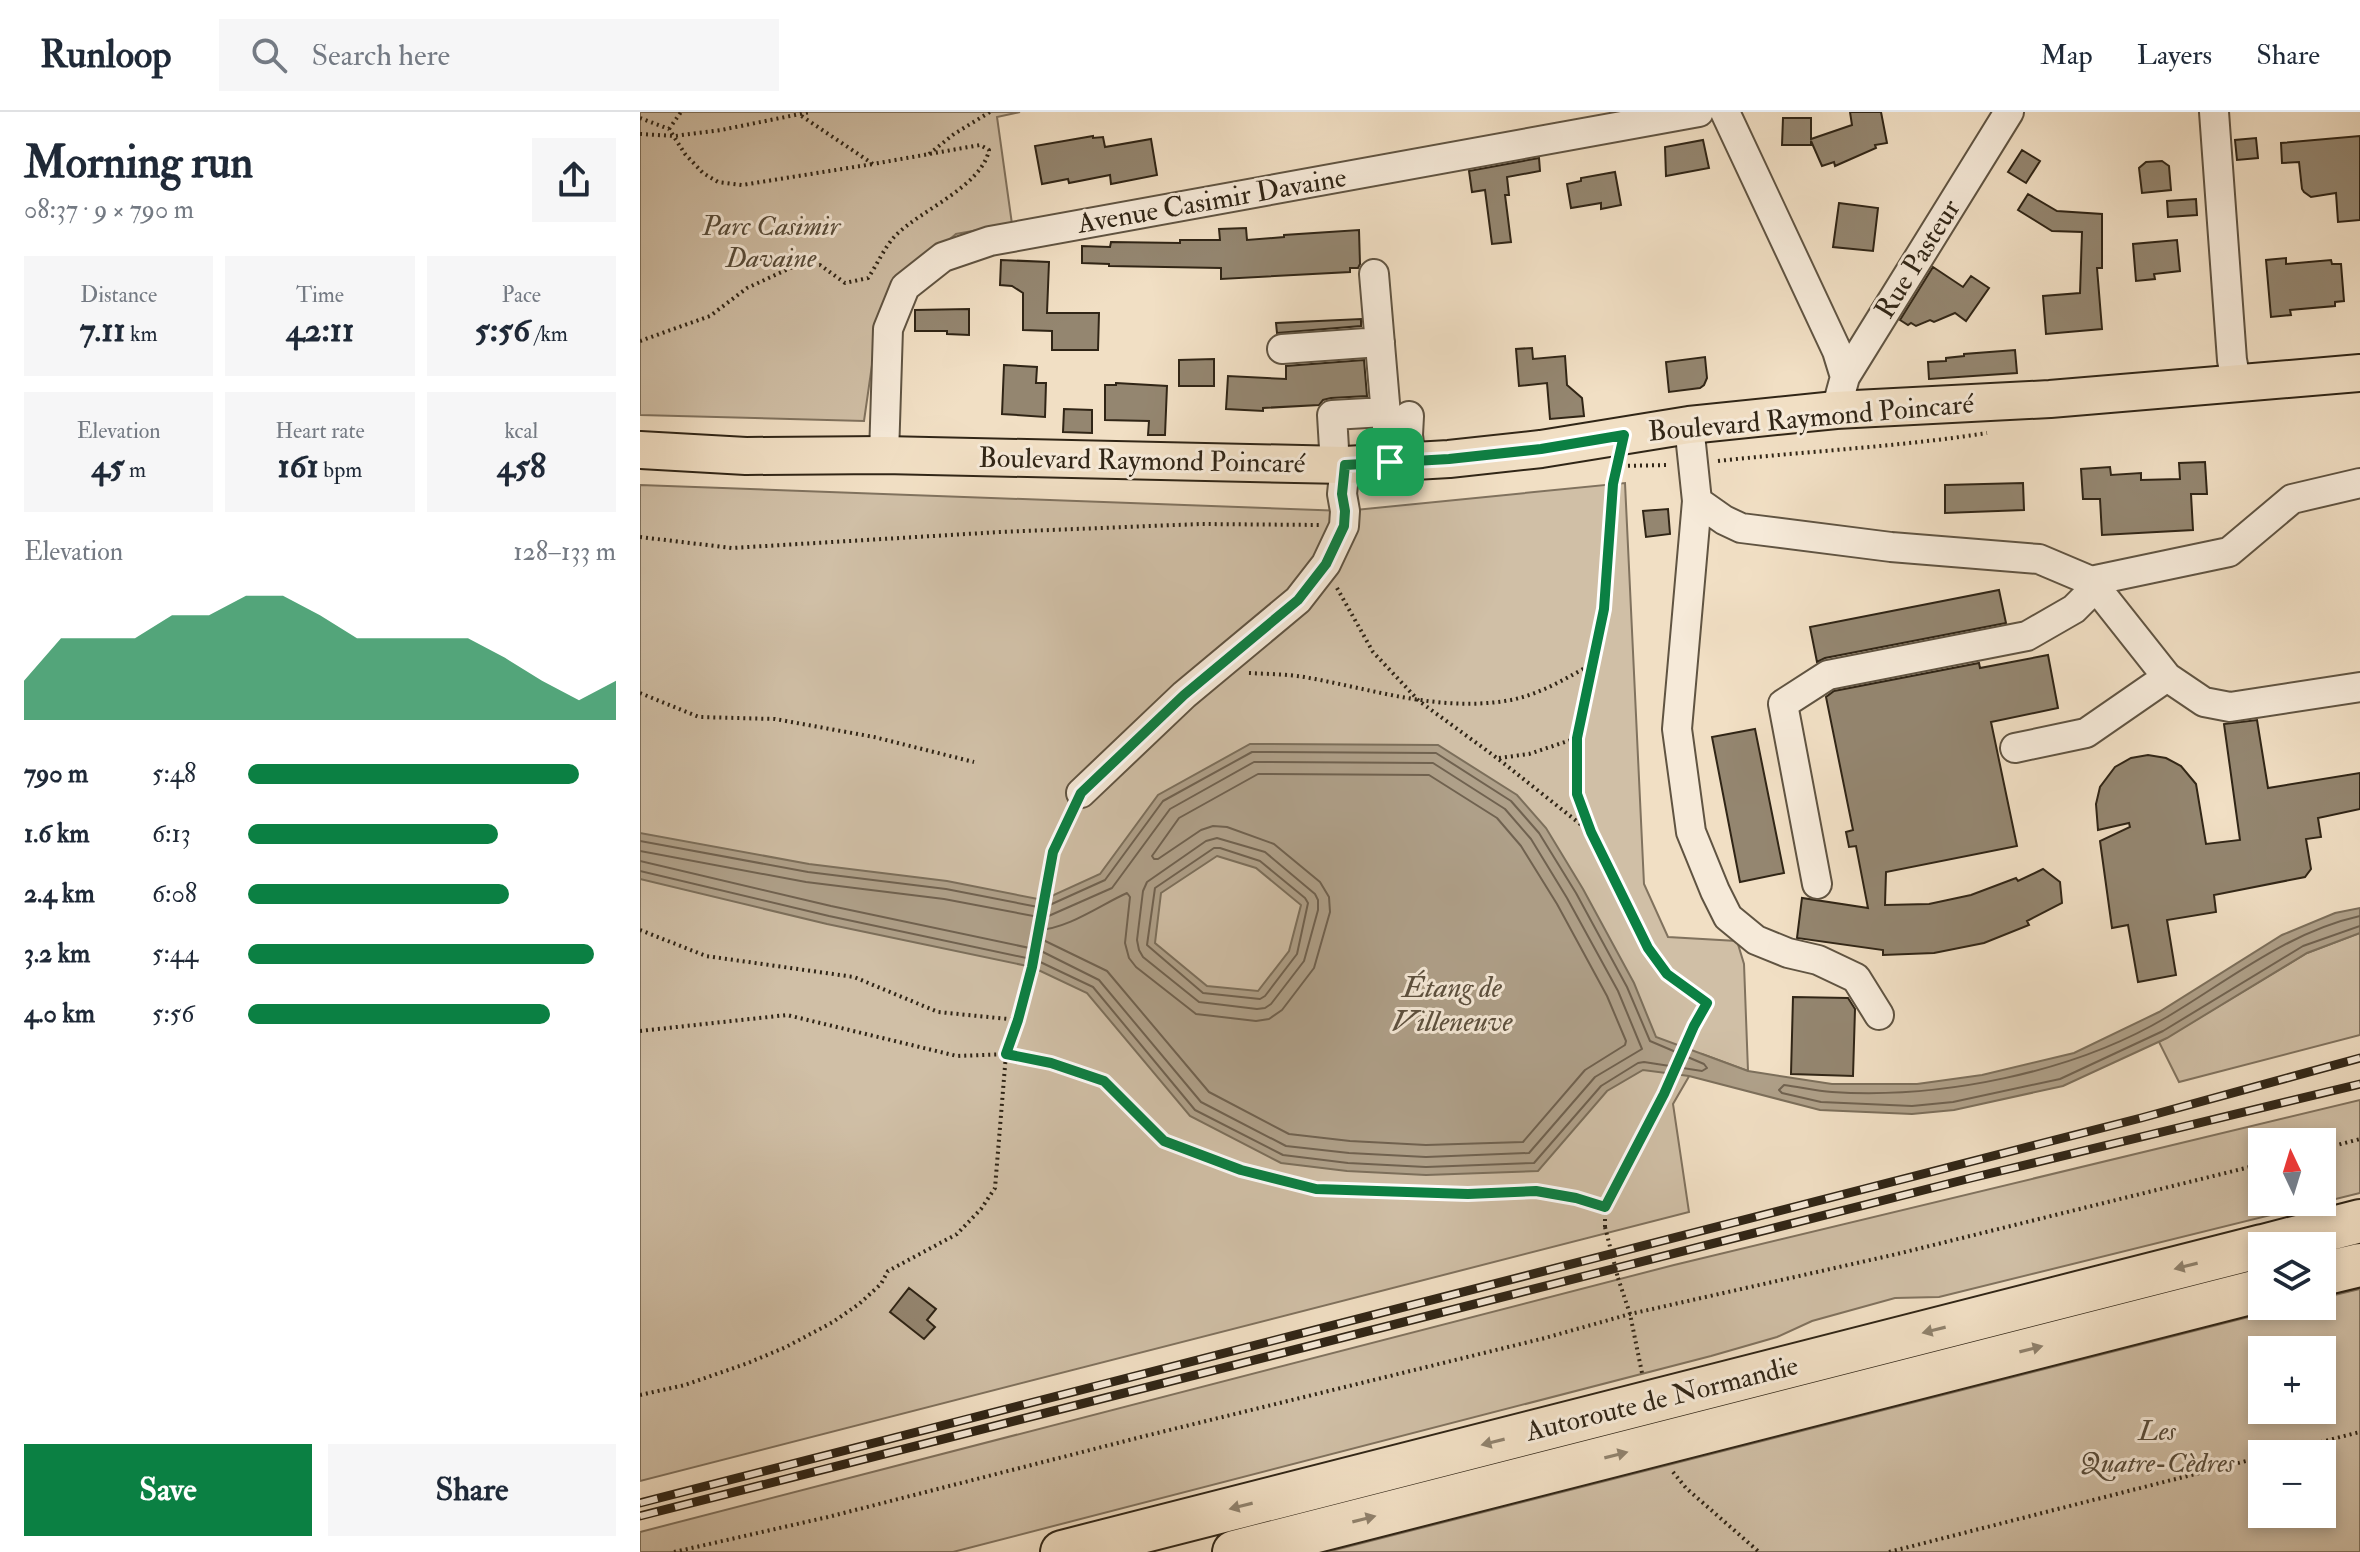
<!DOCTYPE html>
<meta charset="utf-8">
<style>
body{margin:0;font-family:"IM FELL Double Pica",serif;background:#f6f6f7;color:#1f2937;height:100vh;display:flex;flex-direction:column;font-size:30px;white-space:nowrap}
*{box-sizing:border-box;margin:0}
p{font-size:26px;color:#747a83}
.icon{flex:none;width:44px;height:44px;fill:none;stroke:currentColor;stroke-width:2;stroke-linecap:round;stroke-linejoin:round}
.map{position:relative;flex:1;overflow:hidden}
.panel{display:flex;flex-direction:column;background:#fff;width:640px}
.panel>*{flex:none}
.needle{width:52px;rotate:356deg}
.controls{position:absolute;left:1608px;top:1016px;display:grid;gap:16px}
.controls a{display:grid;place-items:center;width:88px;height:88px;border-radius:0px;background:#fff;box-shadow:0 4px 12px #0003;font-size:40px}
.pin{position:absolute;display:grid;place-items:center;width:68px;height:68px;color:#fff;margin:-34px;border-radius:16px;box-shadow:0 4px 12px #0006}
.round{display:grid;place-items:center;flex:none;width:84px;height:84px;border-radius:0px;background:#f6f6f7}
.summary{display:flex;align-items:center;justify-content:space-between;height:136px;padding:0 24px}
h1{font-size:44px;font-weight:800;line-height:60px}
.metrics{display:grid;grid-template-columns:repeat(3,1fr);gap:12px;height:136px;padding:8px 24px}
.metrics div{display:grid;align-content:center;border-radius:0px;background:#f6f6f7;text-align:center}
.metrics b{font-size:34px;font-weight:800}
.metrics small{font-size:22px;font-weight:400}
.metrics p{font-size:22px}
.chart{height:224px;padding:16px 24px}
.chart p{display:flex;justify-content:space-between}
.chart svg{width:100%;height:144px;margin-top:8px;fill:#0b8043;opacity:.7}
.action{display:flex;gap:16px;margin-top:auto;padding:16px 24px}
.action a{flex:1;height:92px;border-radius:0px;background:#0b8043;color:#fff;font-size:32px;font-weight:800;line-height:92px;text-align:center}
.action a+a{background:#f6f6f7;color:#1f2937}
ul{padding:0 24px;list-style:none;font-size:26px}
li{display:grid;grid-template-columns:128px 96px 1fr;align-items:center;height:60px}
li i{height:20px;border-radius:10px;background:#0b8043}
header{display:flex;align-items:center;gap:48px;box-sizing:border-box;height:112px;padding:0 40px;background:#fff;border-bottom:2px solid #e0e1e3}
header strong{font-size:38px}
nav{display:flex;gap:44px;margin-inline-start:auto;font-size:28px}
.search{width:560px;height:72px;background:#f6f6f7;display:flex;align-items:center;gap:20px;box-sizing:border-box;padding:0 28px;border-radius:0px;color:#747a83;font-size:30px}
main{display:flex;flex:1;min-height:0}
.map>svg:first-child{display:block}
</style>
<header>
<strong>Runloop</strong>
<div class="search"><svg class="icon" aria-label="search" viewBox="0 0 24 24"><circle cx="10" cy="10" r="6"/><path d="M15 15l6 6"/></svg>Search here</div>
<nav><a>Map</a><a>Layers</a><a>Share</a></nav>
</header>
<main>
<section class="panel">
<div class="summary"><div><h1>Morning run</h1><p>08:37 · 9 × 790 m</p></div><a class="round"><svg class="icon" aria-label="share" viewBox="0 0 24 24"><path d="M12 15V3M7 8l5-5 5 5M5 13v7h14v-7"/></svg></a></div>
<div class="metrics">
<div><p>Distance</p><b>7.11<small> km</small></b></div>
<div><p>Time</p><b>42:11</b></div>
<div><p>Pace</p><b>5:56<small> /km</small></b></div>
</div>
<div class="metrics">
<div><p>Elevation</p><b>45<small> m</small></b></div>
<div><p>Heart rate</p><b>161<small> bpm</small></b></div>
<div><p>kcal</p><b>458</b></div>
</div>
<div class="chart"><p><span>Elevation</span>128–133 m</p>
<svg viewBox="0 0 160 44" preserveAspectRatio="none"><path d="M0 44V32L10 19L20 19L30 19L40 12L50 12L60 6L70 6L80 12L90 19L100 19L110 19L120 19L130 25L140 32L150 38L160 32V44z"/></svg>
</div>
<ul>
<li><b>790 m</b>5:48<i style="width:90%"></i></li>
<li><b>1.6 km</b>6:13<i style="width:68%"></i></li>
<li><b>2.4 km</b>6:08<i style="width:71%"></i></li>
<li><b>3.2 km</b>5:44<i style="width:94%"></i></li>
<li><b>4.0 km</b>5:56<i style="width:82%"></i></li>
</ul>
<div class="action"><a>Save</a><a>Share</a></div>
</section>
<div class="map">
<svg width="1720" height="1440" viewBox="0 0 1720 1440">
<rect width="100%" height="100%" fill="#f1dfc4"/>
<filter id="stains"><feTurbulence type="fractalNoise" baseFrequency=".0025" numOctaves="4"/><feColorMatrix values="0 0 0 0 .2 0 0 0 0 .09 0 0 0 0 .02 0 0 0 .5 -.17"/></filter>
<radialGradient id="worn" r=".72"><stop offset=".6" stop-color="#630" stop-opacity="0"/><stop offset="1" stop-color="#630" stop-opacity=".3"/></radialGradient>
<path fill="#d0bfa6" stroke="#80725e" stroke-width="2" fill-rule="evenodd" d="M 0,0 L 380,0 L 357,5 L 372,112 L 316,122 L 260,169 L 239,204 L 224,309 L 0,303 Z
M 985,371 L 1004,772 L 1028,825 L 1097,829 L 1104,852 L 1108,959 L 1062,942 L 1033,992 L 1049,1100 L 0,1369 L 0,373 L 705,399 Z
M 1720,821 L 1720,923 L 1539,970 L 1519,930 L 1667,841 Z
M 1720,988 L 1720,1081 L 1299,1185 L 1255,1186 L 1172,1209 L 1137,1225 L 1071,1244 L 313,1440 L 0,1440 L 0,1420 L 1034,1153 ZM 1622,1030 L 1682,1030 L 1682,1090 L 1622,1090 Z
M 1720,1177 L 1720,1440 L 687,1440 L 1652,1194 L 1682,1194 L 1682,1186 ZM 1622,1238 L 1682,1238 L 1682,1298 L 1622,1298 ZM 1622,1342 L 1682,1342 L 1682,1402 L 1622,1402 Z"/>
<path fill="#afa089" stroke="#7c6f5b" stroke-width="2" fill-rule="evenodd" d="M 610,632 L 798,633 L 877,683 L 906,716 L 943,777 L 994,871 L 1016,925 L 1108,959 L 1192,972 L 1277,972 L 1342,963 L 1434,941 L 1519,900 L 1642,823 L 1695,801 L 1720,796 L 1720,821 L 1667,841 L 1527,926 L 1423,974 L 1314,998 L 1272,1002 L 1180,998 L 1049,964 L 1003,958 L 967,979 L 898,1059 L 786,1063 L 707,1059 L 641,1051 L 550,1004 L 447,881 L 392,855 L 187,812 L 0,767 L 0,721 L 169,752 L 307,769 L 403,788 L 460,762 L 518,683 ZM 577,744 L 616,756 L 661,793 L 649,839 L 618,879 L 567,874 L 515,831 L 521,781 Z"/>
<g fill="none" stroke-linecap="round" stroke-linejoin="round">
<path stroke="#706250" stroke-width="2" d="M 618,662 L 789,663 L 857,706 L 881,734 L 917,792 L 967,884 L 986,929 L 985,933 L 945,958 L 883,1030 L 786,1033 L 710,1029 L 649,1022 L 569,980 L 467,859 L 397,825 L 396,821 L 398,818 C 428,817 462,792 487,781 L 490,785 L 485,831 L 489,846 L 496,855 L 556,902 L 616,909 L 629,907 L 642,898 L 674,856 L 690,800 L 689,785 L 680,770 L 634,732 L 587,715 L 573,714 L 561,718 L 518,747 L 514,747 L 512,744 L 539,706 Z
M 577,726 L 625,740 L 675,782 L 678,788 L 678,798 L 664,849 L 631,892 L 625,896 L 617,897 L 559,890 L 503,845 L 499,838 L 497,828 L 503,779 L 507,770 L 566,729 Z
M 0,729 L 168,760 L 306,777 L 403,796 L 465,768 L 523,689 L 612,640 L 796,641 L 871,689 L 899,721 L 936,781 L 987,875 L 1010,929 L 1064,952 L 1067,956 L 1062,959 L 1004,950 L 998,951 L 961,974 L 894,1051 L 786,1055 L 708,1051 L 643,1043 L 555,998 L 453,875 L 396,848 L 189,804 L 0,759
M 574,736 L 580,736 L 620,749 L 665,786 L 668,791 L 657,842 L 625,884 L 620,887 L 563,881 L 507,833 L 515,776 Z
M 0,739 L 166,770 L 304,787 L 404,806 L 472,776 L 530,697 L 614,650 L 793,651 L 865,697 L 891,727 L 927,786 L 978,879 L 1002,937 L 955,965 L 889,1041 L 786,1045 L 709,1041 L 646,1034 L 561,990 L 459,868 L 399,838 L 191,794 L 0,749
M 1720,804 C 1648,820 1589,868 1527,905 C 1433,961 1300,987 1192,980 C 1176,979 1160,975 1144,973 L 1139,978 L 1142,981 L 1181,990 L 1272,994 L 1313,990 L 1420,967 L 1523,919 L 1663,834 L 1720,814"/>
</g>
<path fill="#948670" stroke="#302516" stroke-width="2" d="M 1210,0 L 1241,0 L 1247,31 L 1235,33 L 1236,36 L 1195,54 L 1194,50 L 1182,54 L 1171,29 L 1171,33 L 1142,33 L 1143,6 L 1171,6 L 1171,27 L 1212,13 Z
M 453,24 L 453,26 L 463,25 L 465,35 L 511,27 L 517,63 L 471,72 L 470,63 L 429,71 L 428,67 L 402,72 L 395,34 Z
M 1720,24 L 1720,108 L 1698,110 L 1696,81 L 1671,85 L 1664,80 L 1662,77 L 1659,50 L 1642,51 L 1641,31 Z
M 1616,26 L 1618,46 L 1597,48 L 1595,28 Z
M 1063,28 L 1069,56 L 1026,64 L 1025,35 Z
M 1382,38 L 1400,49 L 1386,71 L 1368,60 Z
M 899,46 L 900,59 L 867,65 L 869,83 L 865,83 L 871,130 L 852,132 L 845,78 L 832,80 L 829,59 Z
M 1522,49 L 1529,54 L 1531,78 L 1502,81 L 1499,56 L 1506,50 Z
M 975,60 L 981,93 L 961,97 L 961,91 L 931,96 L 927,72 L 941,69 L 941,66 Z
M 1388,82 L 1417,99 L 1462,102 L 1462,156 L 1457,156 L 1462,217 L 1406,222 L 1403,184 L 1440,181 L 1442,120 L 1412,119 L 1378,98 Z
M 1556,87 L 1557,103 L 1528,105 L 1527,89 Z
M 1199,91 L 1238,96 L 1233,139 L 1193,135 Z
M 606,116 L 607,128 L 644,125 L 644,123 L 719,118 L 720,152 L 718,156 L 710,156 L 710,160 L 581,167 L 581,156 L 469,154 L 469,152 L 442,151 L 442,134 L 470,135 L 471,130 L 540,131 L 540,128 L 580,128 L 579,117 Z
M 1537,128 L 1540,159 L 1514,162 L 1515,167 L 1496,169 L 1493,132 Z
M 1646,146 L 1646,152 L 1691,148 L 1692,152 L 1701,152 L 1704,189 L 1695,190 L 1695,194 L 1650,198 L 1651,203 L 1631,205 L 1626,148 Z
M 361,148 L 409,150 L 407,201 L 459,201 L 458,238 L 412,238 L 412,219 L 383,218 L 383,181 L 372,174 L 360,173 Z
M 1293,155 L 1323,175 L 1331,164 L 1349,176 L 1326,209 L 1315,201 L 1294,210 L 1290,208 L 1276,214 L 1271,211 L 1268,213 L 1260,208 Z
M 329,197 L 329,223 L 307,222 L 307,219 L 275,219 L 275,198 Z
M 721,207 L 721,214 L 637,221 L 636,211 Z
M 892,236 L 893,247 L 925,244 L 927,273 L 942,286 L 944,304 L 910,307 L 907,271 L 879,274 L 876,237 Z
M 1375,238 L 1377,261 L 1289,267 L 1288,250 L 1306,249 L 1306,246 L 1324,244 L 1324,242 Z
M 1065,245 L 1067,266 L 1064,273 L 1060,276 L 1029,280 L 1026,250 Z
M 574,247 L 574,274 L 539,274 L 539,248 Z
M 724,248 L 727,284 L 691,286 L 683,288 L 679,293 L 623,296 L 623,299 L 586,297 L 588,264 L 646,267 L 646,254 Z
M 364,253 L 397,255 L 396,271 L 406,271 L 405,305 L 362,302 Z
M 476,271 L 527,274 L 525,323 L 508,323 L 509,309 L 465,308 L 465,273 L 476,273 Z
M 424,297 L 452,298 L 452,321 L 423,320 Z
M 1565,350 L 1567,382 L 1551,382 L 1553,418 L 1462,423 L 1460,387 L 1443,387 L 1441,357 L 1470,355 L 1471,363 L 1501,361 L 1501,368 L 1540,367 L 1539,351 Z
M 1383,371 L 1384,398 L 1305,401 L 1305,373 Z
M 1028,397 L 1030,422 L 1006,425 L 1003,399 Z
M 1359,478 L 1366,511 L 1185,546 L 1177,550 L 1170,515 Z
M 1408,543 L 1418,596 L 1351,610 L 1377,734 L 1246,760 L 1245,793 L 1289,792 L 1331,783 L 1376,766 L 1378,769 L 1403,757 L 1420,770 L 1422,791 L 1387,809 L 1389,813 L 1344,831 L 1294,841 L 1243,843 L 1243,838 L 1157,826 L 1162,786 L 1228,796 L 1216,734 L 1209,735 L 1206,720 L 1213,718 L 1186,585 L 1194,579 L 1339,551 L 1340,556 Z
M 1617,608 L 1628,676 L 1720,661 L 1720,697 L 1678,706 L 1681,725 L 1666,727 L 1671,757 L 1665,765 L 1574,783 L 1576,800 L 1527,808 L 1536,863 L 1498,870 L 1488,813 L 1472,816 L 1460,729 L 1490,715 L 1489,711 L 1458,718 L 1456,692 L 1460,675 L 1475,655 L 1491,646 L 1508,643 L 1526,646 L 1541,654 L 1556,672 L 1566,732 L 1600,728 L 1584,612 Z
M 1115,617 L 1144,761 L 1100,770 L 1072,625 Z
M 1153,885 L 1208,886 L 1215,897 L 1213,964 L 1151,962 Z
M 269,1176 L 296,1197 L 287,1208 L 295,1215 L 284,1227 L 250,1200 Z"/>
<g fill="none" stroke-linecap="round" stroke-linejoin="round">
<g stroke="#605442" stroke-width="32">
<path id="minor" d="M 1085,0 L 1197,239 L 1205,265
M 1574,0 L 1592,248 L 1597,273
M 734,162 L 750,350
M 642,237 L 740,230
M 1196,298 L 1205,265 L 1369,0
M 769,304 L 768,323 L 771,349
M 1049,313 L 1057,389 L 1037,617 L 1051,720 L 1075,779 L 1088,805 L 1116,828 L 1148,841 L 1178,848 L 1216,866 L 1239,903
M 244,343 L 248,217 L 265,175 L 303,145 L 350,129 L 1059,0
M 695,353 L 692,303 L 745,300
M 1057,389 L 1084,408 L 1101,416 L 1251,435 L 1399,447 L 1451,469 L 1527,565 L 1564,590 L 1590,595 L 1720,575
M 1451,469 L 1589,440 L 1652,387 L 1720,371
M 1375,636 L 1446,621 L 1527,565
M 441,681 L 544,583 L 658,488 L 686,452 L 704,414 L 705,399 L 702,382 L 705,353
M 1177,772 L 1143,592 L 1188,563 L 1387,524 L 1434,497 L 1456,475"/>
</g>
<g stroke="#302516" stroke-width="40">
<path id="major" d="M 0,338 L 106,344 L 244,343 L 705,353 L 809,347 L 901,337 L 1049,313 L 1196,298 L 1410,287 L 1720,261"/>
</g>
<g stroke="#302516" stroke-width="46">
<path id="highway" d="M 1623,1134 L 1720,1109
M 1682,1162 L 1720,1153
M 422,1440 L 1622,1134
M 594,1440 L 1622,1178"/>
</g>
<path stroke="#302516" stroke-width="4" stroke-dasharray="2 4" stroke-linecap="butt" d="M 0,6 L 29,17 L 45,42 L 63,61 L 78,70 L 102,73 L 233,52
M 29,17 L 41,0
M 0,22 L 35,24 L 81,18 L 170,0
M 289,42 L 314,22 L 350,0
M 0,229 L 70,204 L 107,176 L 157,153 L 180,153 L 205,171 L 228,166 C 237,153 245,134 256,123 C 281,98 342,74 349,38 L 340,33 L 233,52 L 160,3
M 1078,349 C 1168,339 1258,335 1347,321
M 982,354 L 1029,353
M 0,425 L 92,436 L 360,420 L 561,412 L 680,413
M 697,476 L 733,540 L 779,589 L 857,646 L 949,719
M 609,561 C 627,562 646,562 664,565 C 733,577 800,601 871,588 C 901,582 929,565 955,550
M 0,581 L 59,605 L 135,607 L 234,625 L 334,650
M 859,646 L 889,642 L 937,626
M 0,818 L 66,844 L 214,865 L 298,900 L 378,908
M 0,919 L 147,903 L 317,944 L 366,942 L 411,951 L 464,969 L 524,1029 L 601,1058 L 676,1077 L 828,1082 L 896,1079 L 965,1095
M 1682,1037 L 1720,1027
M 965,1115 L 965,1095 L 1024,982 L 1054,914 L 1067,891 L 1027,862 L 1008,836 L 951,720 L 937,682 L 937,626 L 964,497 L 973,372 L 977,353
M 978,1166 L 990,1202 L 1002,1261
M 0,1283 L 45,1273 L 108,1251 L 146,1235 L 193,1210 L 219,1192 L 241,1172 L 248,1159 L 317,1122 L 341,1097 L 355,1076 L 366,942 L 378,908 L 392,855 L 413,740 L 430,702
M 1634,1342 L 1720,1320
M 1033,1360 L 1046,1376 L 1119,1440
M 34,1440 L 188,1405 L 505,1324 L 905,1226 L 990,1202 L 1257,1142 L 1622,1052
M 1249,1440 L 1622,1345"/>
<use href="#minor" stroke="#f6ead9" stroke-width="28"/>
<use href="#major" stroke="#f1dfc4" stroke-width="36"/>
<use href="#highway" stroke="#f1dfc4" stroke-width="42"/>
<g stroke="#302516" stroke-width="9">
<path id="rail" d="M 0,1391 L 1501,1006 L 1720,946
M 0,1404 L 1331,1066 L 1720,972"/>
</g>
<use href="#rail" stroke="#f6ead9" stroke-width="6" stroke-dasharray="18" stroke-linecap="butt"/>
<path stroke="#302516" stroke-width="4" stroke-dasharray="2 4" stroke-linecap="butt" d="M 965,1115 L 978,1166"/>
</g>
<defs><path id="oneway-solid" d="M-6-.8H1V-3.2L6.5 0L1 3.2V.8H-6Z" transform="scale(2)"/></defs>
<g fill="#90826d">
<use href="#oneway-solid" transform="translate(1546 1154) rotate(166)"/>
<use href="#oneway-solid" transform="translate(1294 1218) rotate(166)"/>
<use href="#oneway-solid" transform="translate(1391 1237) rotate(-14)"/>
<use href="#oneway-solid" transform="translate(853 1330) rotate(166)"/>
<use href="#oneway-solid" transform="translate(976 1343) rotate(-14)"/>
<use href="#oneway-solid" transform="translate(601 1394) rotate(166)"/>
<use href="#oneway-solid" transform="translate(724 1407) rotate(-14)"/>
</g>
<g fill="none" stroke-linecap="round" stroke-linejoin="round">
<g stroke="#fff" stroke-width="16">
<path id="route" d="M 984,323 L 973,372 L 964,497 L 937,626 L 937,682 L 951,720 L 1008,836 L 1027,862 L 1067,891 L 1054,914 L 1024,982 L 965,1095 L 936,1086 L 896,1079 L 828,1082 L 676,1077 L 601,1058 L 524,1029 L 464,969 L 411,951 L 366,942 L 378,908 L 392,855 L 413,740 L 441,681 L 544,583 L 658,488 L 686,452 L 704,414 L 705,399 L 702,382 L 705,353 L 809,347 L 901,337 Z"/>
</g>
<use href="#route" stroke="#0b8043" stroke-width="10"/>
</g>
<g text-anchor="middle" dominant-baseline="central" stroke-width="6" stroke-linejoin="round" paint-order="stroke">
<g font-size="28" fill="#302516" stroke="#f6ead9">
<text transform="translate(572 89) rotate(-10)">Avenue Casimir Davaine</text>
<text transform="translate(1278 147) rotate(-58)">Rue Pasteur</text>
<text transform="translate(1171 306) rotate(-5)">Boulevard Raymond Poincaré</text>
<text transform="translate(502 349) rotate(1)">Boulevard Raymond Poincaré</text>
<text transform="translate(1022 1287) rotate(-14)">Autoroute de Normandie</text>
</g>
<g font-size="28" font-style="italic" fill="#584c3a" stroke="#f6ead9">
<text x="131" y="114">Parc Casimir<tspan x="131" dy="32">Davaine</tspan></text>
<text x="1517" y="1319">Les<tspan x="1517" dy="32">Quatre-Cèdres</tspan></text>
</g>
<g font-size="30" font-style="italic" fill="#5c503e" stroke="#f6ead9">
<text x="812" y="875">Étang de<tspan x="812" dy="34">Villeneuve</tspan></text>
</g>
</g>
<rect width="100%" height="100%" filter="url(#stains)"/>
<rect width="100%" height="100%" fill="url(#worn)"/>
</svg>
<div class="controls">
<a><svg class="needle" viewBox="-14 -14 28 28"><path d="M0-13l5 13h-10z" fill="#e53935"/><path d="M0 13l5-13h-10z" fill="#747a83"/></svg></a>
<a><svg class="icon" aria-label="layers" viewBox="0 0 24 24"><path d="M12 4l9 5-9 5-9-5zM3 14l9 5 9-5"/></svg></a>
<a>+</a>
<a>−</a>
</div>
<div class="pin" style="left:750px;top:350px;background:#1e9e55"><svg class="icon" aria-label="arrive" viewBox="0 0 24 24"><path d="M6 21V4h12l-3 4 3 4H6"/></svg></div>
</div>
</main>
